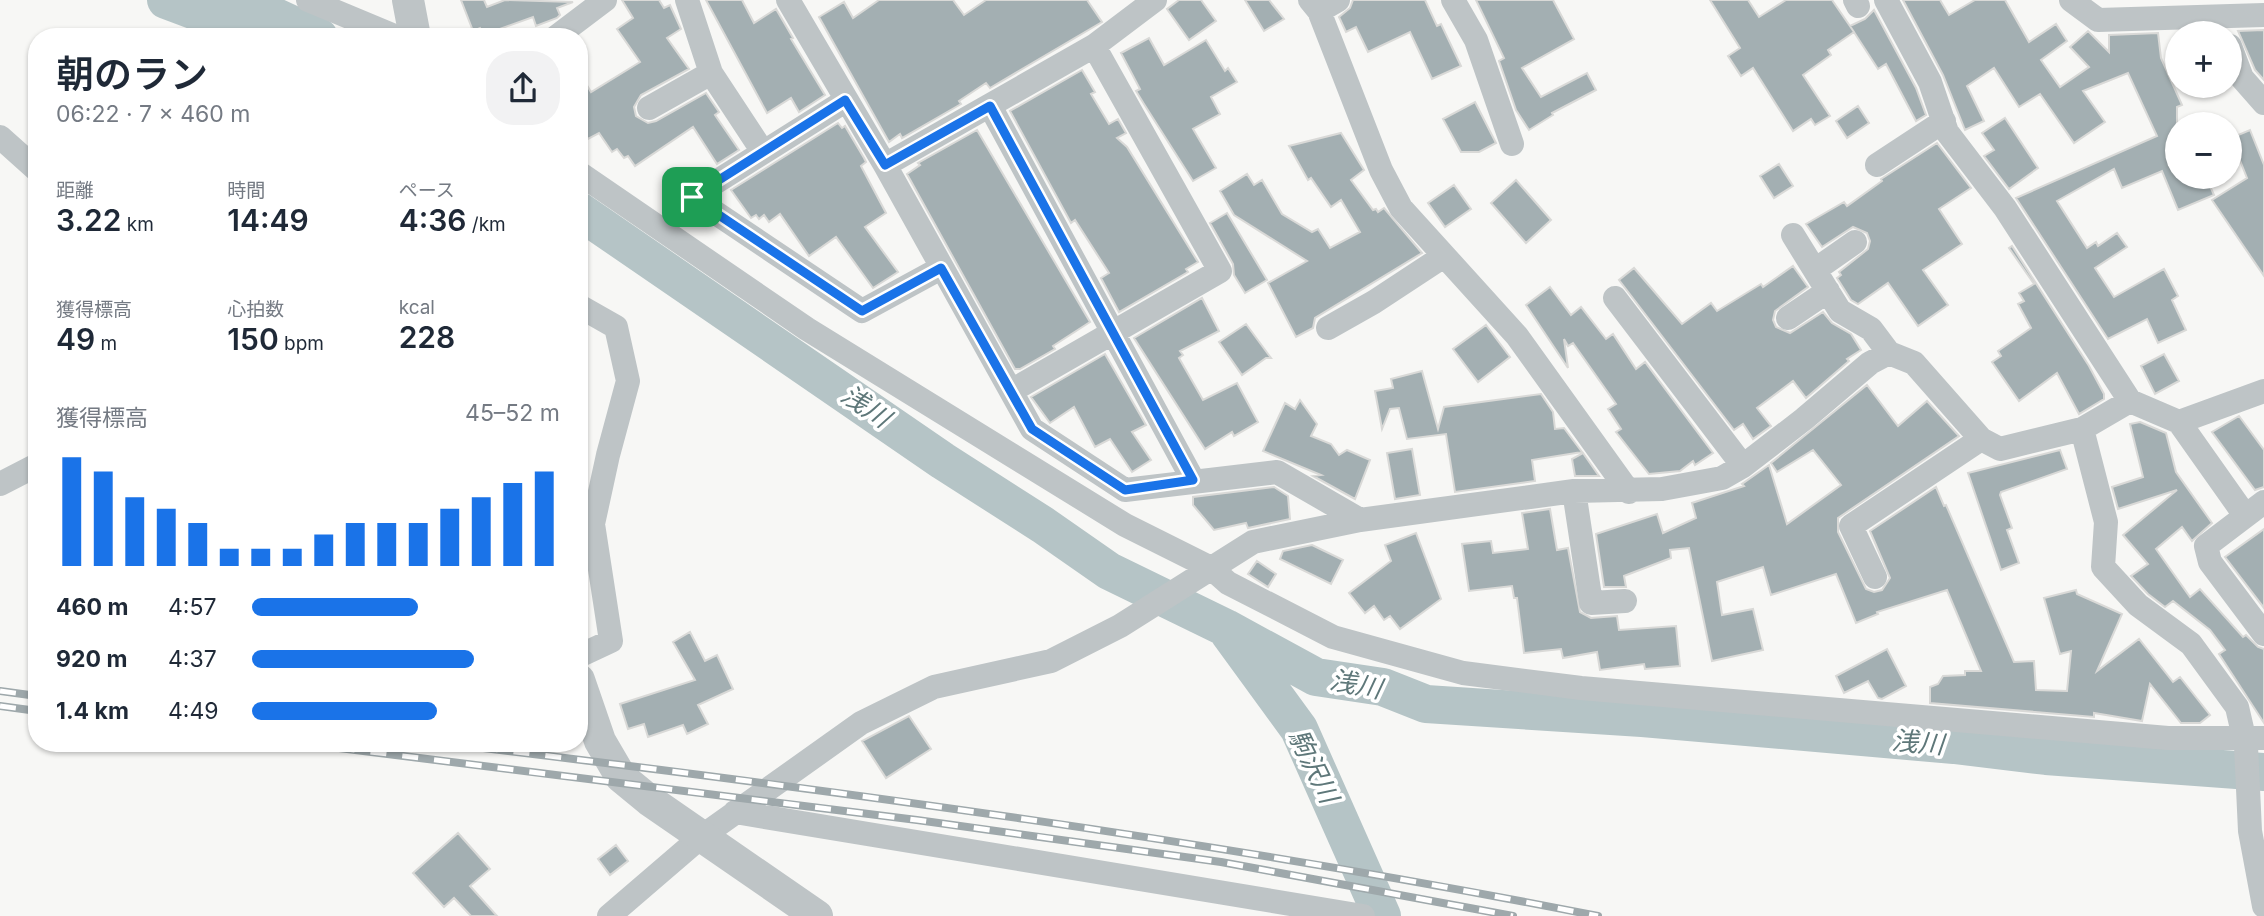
<!DOCTYPE html>
<html lang="ja">
<meta charset="utf-8">
<style>
body{margin:0;font-family:Inter,"Noto Sans JP",sans-serif;background:#f2f2f3;color:#1f2937;height:100vh;display:flex;flex-direction:column;font-size:26px;white-space:nowrap}
*{box-sizing:border-box;margin:0}
p{font-size:23px;color:#747a83}
.icon{flex:none;width:38px;height:38px;fill:none;stroke:currentColor;stroke-width:2;stroke-linecap:round;stroke-linejoin:round}
.map{position:relative;flex:1;overflow:hidden}
.details{position:absolute;left:28px;top:28px;width:560px;height:724px;display:flex;flex-direction:column;background:#fff;border-radius:28px;box-shadow:0 2px 5px #0004}
.details>*{flex:none}
.fabs{position:absolute;left:2165px;top:21px;display:grid;gap:14px}
.fabs a{display:grid;place-items:center;width:77px;height:77px;border-radius:50%;background:#fff;box-shadow:0 2px 5px #0004;font-size:35px}
.pin{position:absolute;display:grid;place-items:center;width:60px;height:60px;color:#fff;margin:-30px;border-radius:14px;box-shadow:0 4px 10px #0006}
.round{display:grid;place-items:center;flex:none;width:74px;height:74px;border-radius:28px;background:#f2f2f3}
.summary{display:flex;align-items:center;justify-content:space-between;height:119px;padding:0 28px}
h1{font-size:38px;font-weight:600;line-height:52px}
.stats{display:grid;grid-template-columns:repeat(3,1fr);gap:10px;height:119px;padding:7px 28px}
.stats div{display:grid;align-content:center}
.stats b{font-size:30px;font-weight:600}
.stats small{font-size:19px;font-weight:400}
.stats p{font-size:19px}
.chart{height:196px;padding:14px 28px}
.chart p{display:flex;justify-content:space-between}
.chart svg{width:100%;height:126px;margin-top:7px;stroke:#1a73e8;stroke-width:6}
ul{padding:0 28px;list-style:none;font-size:23px}
li{display:grid;grid-template-columns:112px 84px 1fr;align-items:center;height:52px}
li i{height:18px;border-radius:9px;background:#1a73e8}
.map>svg:first-child{display:block}
</style>
<div class="map">
<svg width="2264" height="916" viewBox="0 0 2264 916">
<rect width="100%" height="100%" fill="#f7f7f5"/>
<g fill="none" stroke-linecap="round" stroke-linejoin="round">
<path stroke="#b5c4c6" stroke-width="38" d="M 166,0 L 206,15 L 263,11 L 319,37
M 579,211 L 943,461 L 1043,525 L 1109,571 L 1226,628 L 1316,677 L 1383,687 L 1426,704 L 1642,718 L 1954,745 L 2046,756 L 2264,772
M 1229,633 L 1299,729 L 1382,916"/>
</g>
<path fill="#a3afb2" stroke="#d9d9d7" stroke-width="2" d="M 461,0 L 484,0 L 487,7 L 505,0 L 573,2 L 557,8 L 560,15 L 557,18 L 536,26 L 533,17 L 483,35 L 480,28 L 473,31 Z
M 622,0 L 659,0 L 664,8 L 670,5 L 681,29 L 667,38 L 689,69 L 641,95 L 634,107 L 636,116 L 648,123 L 656,121 L 706,93 L 719,112 L 715,115 L 739,150 L 717,164 L 693,127 L 635,166 L 628,156 L 624,158 L 617,149 L 612,152 L 599,133 L 588,139 L 579,126 L 579,72 L 591,92 L 640,62 L 617,29 L 633,18 Z
M 706,0 L 742,0 L 754,23 L 776,9 L 793,38 L 791,39 L 825,95 L 799,112 L 791,98 L 767,113 Z
M 879,0 L 953,0 L 964,15 L 986,0 L 1087,0 L 1102,22 L 990,88 L 986,83 L 959,101 L 961,104 L 902,138 L 900,134 L 889,142 L 819,17 L 844,2 L 853,18 Z
M 1179,0 L 1201,0 L 1216,21 L 1189,40 L 1167,9 Z
M 1245,0 L 1269,0 L 1284,19 L 1264,31 Z
M 1353,0 L 1425,0 L 1437,26 L 1441,24 L 1461,66 L 1432,79 L 1410,32 L 1368,52 L 1356,27 L 1346,32 L 1339,17 L 1350,8 Z
M 1476,0 L 1553,0 L 1574,39 L 1522,68 L 1541,97 L 1587,73 L 1596,90 L 1552,113 L 1553,115 L 1529,130 L 1516,110 L 1499,61 L 1504,58 Z
M 1710,0 L 1748,0 L 1759,17 L 1786,0 L 1832,0 L 1854,32 L 1828,50 L 1831,55 L 1803,75 L 1830,116 L 1815,125 L 1811,119 L 1793,131 L 1753,68 L 1741,76 L 1728,56 L 1740,48 Z
M 1903,0 L 1940,0 L 1949,15 L 1975,0 L 2005,0 L 2029,42 L 2056,24 L 2067,41 L 2041,60 L 2060,87 L 2089,67 L 2070,47 L 2088,31 L 2109,52 L 2109,35 L 2158,33 L 2161,58 L 2182,105 L 2177,107 L 2177,177 L 2206,177 L 2214,195 L 2178,210 L 2162,171 L 2122,188 L 2114,169 L 2057,201 L 2087,248 L 2096,242 L 2098,246 L 2117,233 L 2127,247 L 2095,268 L 2114,297 L 2164,269 L 2178,296 L 2172,300 L 2186,330 L 2158,343 L 2147,319 L 2108,339 L 2016,198 L 2157,136 L 2128,73 L 2083,91 L 2105,122 L 2074,143 L 2040,94 L 2019,107 L 1994,68 L 1967,86 L 1984,121 L 1965,130 L 1943,75 Z
M 1874,10 L 1916,88 L 1926,115 L 1916,121 L 1886,64 L 1878,69 L 1850,26 L 1865,19 Z
M 2264,30 L 2264,80 L 2255,70 L 2238,31 Z
M 1149,38 L 1164,65 L 1206,40 L 1225,71 L 1228,68 L 1237,82 L 1211,97 L 1220,114 L 1193,129 L 1216,168 L 1193,181 L 1144,104 L 1136,91 L 1140,89 L 1121,53 Z
M 1082,70 L 1095,92 L 1091,94 L 1109,124 L 1118,119 L 1126,133 L 1117,138 L 1127,147 L 1198,262 L 1186,269 L 1188,272 L 1119,312 L 1101,278 L 1109,273 L 1075,220 L 1071,223 L 1010,111 Z
M 1475,102 L 1496,143 L 1479,152 L 1461,152 L 1443,119 Z
M 1858,106 L 1869,123 L 1847,138 L 1836,121 Z
M 2005,118 L 2038,168 L 2009,189 L 1984,156 L 1994,150 L 1982,133 Z
M 838,123 L 842,128 L 845,126 L 864,158 L 866,162 L 861,166 L 886,213 L 865,227 L 898,272 L 873,288 L 836,237 L 809,256 L 780,214 L 769,222 L 764,215 L 759,219 L 756,215 L 751,218 L 731,190 Z
M 977,130 L 1090,322 L 1053,346 L 1055,349 L 1020,369 L 1015,369 L 907,174 L 920,165 L 918,163 Z
M 2250,130 L 2264,165 L 2264,276 L 2212,200 L 2247,178 L 2231,138 Z
M 1341,133 L 1364,170 L 1351,180 L 1373,210 L 1376,209 L 1378,212 L 1384,208 L 1422,253 L 1315,318 L 1313,328 L 1296,337 L 1268,283 L 1307,261 L 1234,215 L 1220,191 L 1247,174 L 1254,185 L 1262,180 L 1282,214 L 1312,232 L 1318,229 L 1330,248 L 1360,232 L 1341,200 L 1331,207 L 1311,178 L 1308,180 L 1289,146 Z
M 1937,143 L 1971,188 L 1939,209 L 1962,244 L 1923,270 L 1948,305 L 1918,326 L 1888,283 L 1858,304 L 1851,300 L 1837,278 L 1841,275 L 1839,272 L 1868,249 L 1870,241 L 1867,233 L 1853,227 L 1822,247 L 1806,224 L 1844,202 L 1847,206 L 1882,181 L 1881,179 Z
M 1779,164 L 1793,186 L 1774,198 L 1760,176 Z
M 1516,180 L 1551,220 L 1526,243 L 1491,203 Z
M 1454,185 L 1471,209 L 1445,227 L 1428,203 Z
M 1227,213 L 1267,280 L 1245,293 L 1234,275 L 1233,264 L 1210,223 Z
M 2012,246 L 2089,366 L 2104,394 L 2104,399 L 2079,414 L 2057,373 L 2019,401 L 1992,362 L 2001,356 L 1998,351 L 2031,328 L 2018,304 L 2024,301 L 2019,293 L 2034,284 L 2009,248 Z
M 1793,266 L 1808,287 L 1775,311 L 1773,320 L 1776,327 L 1790,333 L 1823,312 L 1832,323 L 1851,334 L 1861,350 L 1847,359 L 1849,361 L 1806,398 L 1793,381 L 1757,408 L 1771,426 L 1753,439 L 1743,424 L 1734,430 L 1619,280 L 1634,268 L 1682,324 L 1711,303 L 1717,311 L 1761,284 L 1763,287 Z
M 1550,287 L 1571,315 L 1581,307 L 1606,339 L 1613,334 L 1636,369 L 1645,362 L 1713,453 L 1695,465 L 1693,461 L 1680,471 L 1649,474 L 1616,432 L 1621,429 L 1608,409 L 1616,404 L 1573,343 L 1568,346 L 1564,339 L 1568,368 L 1526,305 Z
M 1202,298 L 1219,331 L 1180,351 L 1183,355 L 1179,358 L 1203,400 L 1237,383 L 1258,422 L 1234,436 L 1232,432 L 1205,449 L 1134,338 Z
M 1246,324 L 1271,358 L 1266,358 L 1242,375 L 1219,342 Z
M 1486,325 L 1510,357 L 1478,382 L 1453,349 Z
M 1105,354 L 1146,425 L 1132,432 L 1151,460 L 1132,472 L 1110,439 L 1095,447 L 1074,407 L 1050,423 L 1031,397 Z
M 2164,354 L 2179,381 L 2155,394 L 2141,366 Z
M 1422,371 L 1438,429 L 1444,407 L 1541,394 L 1553,412 L 1555,429 L 1564,428 L 1582,452 L 1532,460 L 1535,481 L 1455,492 L 1446,434 L 1407,439 L 1399,408 L 1390,409 L 1382,429 L 1375,391 L 1393,388 L 1391,379 Z
M 1867,385 L 1898,426 L 1927,401 L 1959,436 L 1838,518 L 1838,532 L 1866,589 L 1874,592 L 1882,590 L 1890,578 L 1870,531 L 1936,487 L 1944,506 L 1946,505 L 2014,662 L 2034,661 L 2036,690 L 2067,691 L 2071,651 L 2060,654 L 2044,598 L 2076,590 L 2077,594 L 2122,614 L 2097,671 L 2139,639 L 2173,682 L 2180,677 L 2210,715 L 2200,723 L 2181,723 L 2150,684 L 2142,721 L 2094,713 L 2094,717 L 1930,703 L 1930,687 L 1938,684 L 1943,676 L 1965,675 L 1965,671 L 1981,671 L 1947,590 L 1877,612 L 1878,614 L 1856,623 L 1836,574 L 1771,595 L 1763,567 L 1717,582 L 1722,615 L 1753,609 L 1763,650 L 1712,661 L 1689,548 L 1670,550 L 1671,558 L 1624,576 L 1626,587 L 1604,587 L 1596,534 L 1657,514 L 1663,533 L 1696,518 L 1692,503 L 1744,486 L 1742,484 L 1769,465 L 1787,524 L 1841,485 L 1813,450 L 1777,472 L 1771,463 Z
M 1300,400 L 1317,424 L 1311,436 L 1331,444 L 1339,455 L 1347,450 L 1370,460 L 1355,499 L 1313,476 L 1321,475 L 1263,451 L 1285,403 L 1295,409 Z
M 2239,416 L 2264,450 L 2264,487 L 2255,490 L 2212,432 Z
M 2140,422 L 2166,433 L 2176,472 L 2212,523 L 2192,541 L 2182,527 L 2156,549 L 2190,597 L 2200,589 L 2243,637 L 2246,635 L 2258,647 L 2264,649 L 2264,723 L 2219,654 L 2225,650 L 2210,630 L 2173,601 L 2165,607 L 2148,594 L 2131,576 L 2148,564 L 2123,535 L 2177,490 L 2118,509 L 2112,487 L 2143,477 L 2130,424 Z
M 1412,449 L 1420,495 L 1395,499 L 1387,453 Z
M 2060,450 L 2067,469 L 2001,492 L 2000,495 L 2012,528 L 2007,530 L 2019,563 L 2001,570 L 1968,473 Z
M 1583,453 L 1599,476 L 1575,476 L 1572,459 Z
M 1274,487 L 1288,496 L 1290,519 L 1248,528 L 1246,523 L 1214,530 L 1193,505 L 1193,497 Z
M 1550,509 L 1557,550 L 1568,548 L 1580,612 L 1591,618 L 1617,616 L 1619,630 L 1676,626 L 1680,666 L 1645,669 L 1644,664 L 1600,670 L 1597,652 L 1563,658 L 1561,649 L 1524,653 L 1517,598 L 1514,598 L 1512,586 L 1469,591 L 1462,544 L 1491,541 L 1493,553 L 1528,549 L 1522,513 Z
M 2264,529 L 2264,608 L 2225,557 Z
M 1416,533 L 1441,599 L 1400,629 L 1390,616 L 1384,620 L 1374,606 L 1365,613 L 1349,593 L 1391,561 L 1385,545 Z
M 1312,545 L 1343,560 L 1331,584 L 1280,559 L 1283,551 Z
M 1257,561 L 1276,574 L 1268,587 L 1248,574 Z
M 690,632 L 705,661 L 717,655 L 733,689 L 698,705 L 708,724 L 687,734 L 683,725 L 648,737 L 644,724 L 628,729 L 620,704 L 695,680 L 673,642 Z
M 1887,649 L 1906,686 L 1882,699 L 1878,698 L 1868,681 L 1844,693 L 1836,676 Z
M 909,716 L 931,749 L 886,778 L 862,741 Z
M 458,833 L 490,869 L 470,886 L 497,916 L 471,916 L 454,898 L 444,907 L 413,873 Z
M 616,845 L 628,861 L 610,875 L 598,859 Z"/>
<g fill="none" stroke-linecap="round" stroke-linejoin="round">
<path stroke="#bec4c6" stroke-width="24" d="M 308,0 L 397,37
M 687,0 L 711,73 L 763,152
M 788,0 L 885,165 L 1032,429 L 1125,490 L 1277,472 L 1360,520
M 1310,0 L 1319,11 L 1381,170 L 1401,208 L 1517,336 L 1629,492
M 1453,0 L 1476,40 L 1512,144
M 1855,0 L 1858,6
M 1886,0 L 1930,82 L 1947,132 L 2005,208 L 2130,401
M 2071,0 L 2098,20 L 2264,15
M 1319,11 L 1338,0
M 556,37 L 605,0
M 2230,46 L 2242,78 L 2264,103
M 845,101 L 692,197 L 862,311 L 941,268
M 990,106 L 1193,480
M 649,108 L 711,73
M 0,137 L 37,170
M 885,165 L 1094,46 L 1155,0
M 1877,165 L 1944,121
M 579,173 L 807,329 L 1125,525 L 1211,568 L 1228,583 L 1333,637 L 1463,673 L 1581,688 L 2168,738 L 2264,738
M 1793,235 L 1840,311 L 1871,329 L 1889,353
M 1815,270 L 1855,242
M 1615,298 L 1743,466
M 579,306 L 616,327 L 628,381 L 608,455 L 593,524 L 611,641 L 579,656
M 1788,318 L 1828,291
M 1328,328 L 1374,302 L 1444,256
M 1011,391 L 1220,271 L 1094,46
M 2179,422 L 2244,514
M 2082,429 L 2106,522 L 2103,567 L 2138,605 L 2191,644 L 2237,707 L 2246,746 L 2250,831 L 2264,906
M 0,484 L 37,465
M 1574,491 L 1591,603 L 1625,601
M 2264,502 L 2206,546 L 2210,562 L 2264,634
M 1875,577 L 1851,526 L 1981,439
M 735,812 L 1363,916
M 609,916 L 701,837 L 861,723 L 934,687 L 1051,661 L 1120,626 L 1253,542 L 1360,520 L 1574,491 L 1662,489 L 1722,478 L 1743,466 L 1804,419 L 1870,363 L 1889,353 L 1914,363 L 1981,439 L 2000,449 L 2082,429 L 2130,401 L 2179,422 L 2264,391"/>
<path stroke="#bec4c6" stroke-width="32" d="M 408,0 L 415,37
M 579,680 L 600,741 L 621,777 L 649,800 L 817,916"/>
<g stroke="#9ea8ab" stroke-width="8">
<path id="rail" d="M 0,691 L 37,696
M 0,706 L 37,711
M 307,744 L 917,820 L 1221,862 L 1513,916
M 450,744 C 834,790 1218,841 1598,916"/>
</g>
<use href="#rail" stroke="#fff" stroke-width="5" stroke-dasharray="16" stroke-linecap="butt"/>
</g>
<g fill="none" stroke-linecap="round" stroke-linejoin="round">
<g stroke="#fff" stroke-width="14">
<path id="route" d="M 845,100 L 885,165 L 990,106 L 1193,480 L 1125,490 L 1032,429 L 941,268 L 862,311 L 692,197 Z"/>
</g>
<use href="#route" stroke="#1a73e8" stroke-width="9"/>
</g>
<g text-anchor="middle" dominant-baseline="central" stroke-width="7" stroke-linejoin="round" paint-order="stroke">
<g font-size="26" font-style="italic" fill="#5e7779" stroke="#fff">
<text transform="translate(866 406) rotate(34)">浅川</text>
<text transform="translate(1356 684) rotate(11)">浅川</text>
<text transform="translate(1918 742) rotate(5)">浅川</text>
<text transform="translate(1314 766) rotate(64)">駒沢川</text>
</g>
</g>
</svg>
<div class="fabs">
<a>+</a>
<a>−</a>
</div>
<div class="pin" style="left:692px;top:197px;background:#1e9e55"><svg class="icon" aria-label="arrive" viewBox="0 0 24 24"><path d="M6 21V4h12l-3 4 3 4H6"/></svg></div>
<section class="details">
<div class="summary"><div><h1>朝のラン</h1><p>06:22 · 7 × 460 m</p></div><a class="round"><svg class="icon" aria-label="share" viewBox="0 0 24 24"><path d="M12 15V3M7 8l5-5 5 5M5 13v7h14v-7"/></svg></a></div>
<div class="stats">
<div><p>距離</p><b>3.22<small> km</small></b></div>
<div><p>時間</p><b>14:49</b></div>
<div><p>ペース</p><b>4:36<small> /km</small></b></div>
</div>
<div class="stats">
<div><p>獲得標高</p><b>49<small> m</small></b></div>
<div><p>心拍数</p><b>150<small> bpm</small></b></div>
<div><p>kcal</p><b>228</b></div>
</div>
<div class="chart"><p><span>獲得標高</span>45–52 m</p>
<svg viewBox="0 0 160 44" preserveAspectRatio="none"><path d="M5 44V6M15 44V11M25 44V20M35 44V24M45 44V29M55 44V38M65 44V38M75 44V38M85 44V33M95 44V29M105 44V29M115 44V29M125 44V24M135 44V20M145 44V15M155 44V11"/></svg>
</div>
<ul>
<li><b>460 m</b>4:57<i style="width:54%"></i></li>
<li><b>920 m</b>4:37<i style="width:72%"></i></li>
<li><b>1.4 km</b>4:49<i style="width:60%"></i></li>
</ul>
</section>
</div>
